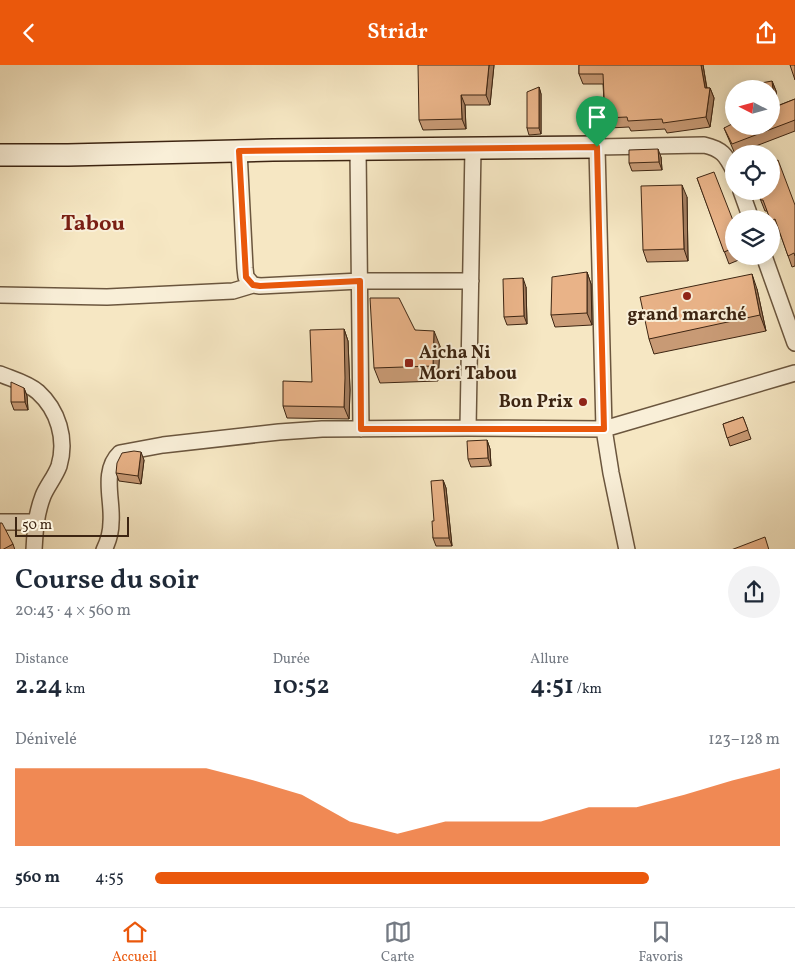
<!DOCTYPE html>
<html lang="fr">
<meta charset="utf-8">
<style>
body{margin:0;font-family:Vollkorn,serif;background:#f2f2f3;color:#1f2937;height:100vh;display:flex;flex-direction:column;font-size:19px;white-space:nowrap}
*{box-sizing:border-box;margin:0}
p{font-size:16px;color:#747a83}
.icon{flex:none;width:28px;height:28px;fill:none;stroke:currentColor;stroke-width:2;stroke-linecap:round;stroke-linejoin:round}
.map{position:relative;height:484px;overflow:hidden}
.sheet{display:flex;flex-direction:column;background:#fff;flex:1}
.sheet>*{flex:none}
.needle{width:32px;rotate:276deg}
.fabs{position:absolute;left:725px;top:15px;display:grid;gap:10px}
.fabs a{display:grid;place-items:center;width:55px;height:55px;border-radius:50%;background:#fff;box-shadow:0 2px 12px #0003;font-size:25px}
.scale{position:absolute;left:15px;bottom:12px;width:114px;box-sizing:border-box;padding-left:5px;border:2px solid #3d2512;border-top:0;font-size:14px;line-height:18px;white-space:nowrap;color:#3d2512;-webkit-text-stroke:4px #f9efd8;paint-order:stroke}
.pin{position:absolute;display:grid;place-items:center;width:42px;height:42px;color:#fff;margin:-51px -21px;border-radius:50% 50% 50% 0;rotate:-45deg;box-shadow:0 0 5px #0007}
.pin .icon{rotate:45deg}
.round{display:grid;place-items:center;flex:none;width:52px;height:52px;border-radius:26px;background:#f2f2f3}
.overview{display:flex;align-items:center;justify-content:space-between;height:85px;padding:0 15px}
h1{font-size:28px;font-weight:600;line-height:38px}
.stats{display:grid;grid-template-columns:repeat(3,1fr);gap:8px;height:85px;padding:5px 15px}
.stats div{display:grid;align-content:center}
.stats b{font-size:25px;font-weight:600}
.stats small{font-size:14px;font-weight:400}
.stats p{font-size:14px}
.chart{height:140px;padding:10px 15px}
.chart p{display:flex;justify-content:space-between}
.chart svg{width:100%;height:90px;margin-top:5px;fill:#ea580c;opacity:.7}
ul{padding:0 15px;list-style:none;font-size:16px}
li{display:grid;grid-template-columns:80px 60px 1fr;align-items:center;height:38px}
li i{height:12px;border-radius:6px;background:#ea580c}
header{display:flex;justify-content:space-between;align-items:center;height:65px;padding:0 15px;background:#ea580c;color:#fff;font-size:22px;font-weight:600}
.tab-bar{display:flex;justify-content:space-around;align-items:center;height:70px;border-top:1px solid #e0e1e3;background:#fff;font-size:14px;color:#747a83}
.tab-bar a{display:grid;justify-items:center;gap:2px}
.tab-bar .current{color:#ea580c}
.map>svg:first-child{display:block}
</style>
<header><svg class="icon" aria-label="back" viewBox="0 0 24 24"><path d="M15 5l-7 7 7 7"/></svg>Stridr<svg class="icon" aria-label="share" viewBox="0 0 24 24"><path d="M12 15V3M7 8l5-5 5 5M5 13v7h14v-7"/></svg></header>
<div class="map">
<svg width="795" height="485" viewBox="0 0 795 485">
<rect width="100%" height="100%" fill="#f6e7c3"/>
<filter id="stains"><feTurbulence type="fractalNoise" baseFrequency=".004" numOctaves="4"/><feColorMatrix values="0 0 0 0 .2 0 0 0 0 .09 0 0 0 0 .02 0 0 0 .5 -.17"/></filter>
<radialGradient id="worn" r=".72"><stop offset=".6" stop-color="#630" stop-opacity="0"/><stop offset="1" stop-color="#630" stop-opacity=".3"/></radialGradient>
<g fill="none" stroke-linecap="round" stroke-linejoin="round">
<g stroke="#6b563e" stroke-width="18">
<path id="street" d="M 358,84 L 361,364
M 239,86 L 245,203 L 246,212 L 253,220 L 260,221 L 360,216 L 471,216
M 741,126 L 751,154
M 764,191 L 795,278
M 0,230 L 107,232 L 233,226 L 253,220
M 0,309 C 12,314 28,318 38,327 C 58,345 67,374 59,401 C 55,412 47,421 43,431 C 36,449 35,466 34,485
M 468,363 L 473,83
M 0,457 L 35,457
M 104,485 C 108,477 111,466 111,457 C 113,435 101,406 120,388 L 163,380 L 279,367 L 322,364 L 468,363 L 604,364 L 795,308
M 627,485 L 611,408 L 604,364 L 597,82 L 704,80 C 722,84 726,90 734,106"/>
</g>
<g stroke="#3d2512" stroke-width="24">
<path id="secondary" d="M 0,90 L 68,90 L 273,85 L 597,82"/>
</g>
<use href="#street" stroke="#f9efd8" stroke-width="15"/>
<use href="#secondary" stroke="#f9efd8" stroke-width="21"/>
</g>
<path fill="#c89a75" stroke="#3d2512" d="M 494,0 L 490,40 L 465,40 L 466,64 L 423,65 L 419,55 Z
M 579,0 L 703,0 L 707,23 L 710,23 L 714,33 L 710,62 L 667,68 L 665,64 L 631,66 L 629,62 L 609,63 L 605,53 L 603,19 L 583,19 L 579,9 Z
M 772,16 L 776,26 L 777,41 L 795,34 L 795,66 L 735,89 L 724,63 L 771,61 Z
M 539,22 L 541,29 L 541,69 L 529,70 L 527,63 Z
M 661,92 L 662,105 L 632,106 L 629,98 Z
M 697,113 L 734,158 L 734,191 L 746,191 L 746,192 L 729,199 Z
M 757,126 L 795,140 L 795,201 L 792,202 L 779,165 L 775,167 L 771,157 L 771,154 L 767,146 L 765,146 Z
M 687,132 L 688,196 L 647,197 L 643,185 Z
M 587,207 L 591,219 L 592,260 L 555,262 L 551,250 Z
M 526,222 L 527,259 L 507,260 L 504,252 Z
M 757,224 L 766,266 L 654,289 L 649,274 Z
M 344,264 L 348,276 L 350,325 L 349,354 L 287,353 L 283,341 L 312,317 Z
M 415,265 L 440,281 L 438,316 L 380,318 L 374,303 Z
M 24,323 L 27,331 L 28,345 L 14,345 L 11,337 Z
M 743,352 L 751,374 L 730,381 L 723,359 Z
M 487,375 L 490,384 L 491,401 L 471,402 L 468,394 Z
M 144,395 L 141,419 L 119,416 L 116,408 Z
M 443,415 L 446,423 L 452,481 L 436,481 L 433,473 Z
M 13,479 L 15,485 L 0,485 Z"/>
<path fill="#a37d5f" stroke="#3d2512" d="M 489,0 L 494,0 L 490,40 L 486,30 Z
M 701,0 L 703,0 L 708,32 L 705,23 Z
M 772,16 L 776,26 L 779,51 L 775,42 Z
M 539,22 L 541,29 L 541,69 L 539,63 Z
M 710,23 L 714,33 L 710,62 L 706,52 Z
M 461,30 L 465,40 L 466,64 L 462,54 Z
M 658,84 L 661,92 L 662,105 L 659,97 Z
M 682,120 L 687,132 L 688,196 L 684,184 Z
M 587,207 L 591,219 L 592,260 L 587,248 Z
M 752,209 L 757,224 L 766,266 L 760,250 Z
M 523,213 L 526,222 L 527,259 L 524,251 Z
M 344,264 L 348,276 L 350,325 L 349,354 L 344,342 Z
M 434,266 L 440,281 L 438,316 L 433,301 Z
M 24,323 L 27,331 L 28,345 L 25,337 Z
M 487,375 L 490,384 L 491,401 L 488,393 Z
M 141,387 L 144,395 L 141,419 L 138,411 Z
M 443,415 L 446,423 L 452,481 L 449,473 Z"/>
<path fill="#e9b388" stroke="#3d2512" d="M 418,0 L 489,0 L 486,30 L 461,30 L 462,54 L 419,55 Z
M 579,0 L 701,0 L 705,23 L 710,23 L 706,52 L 663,58 L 662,54 L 628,56 L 627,52 L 605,53 L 603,9 L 579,9 Z
M 790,0 L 795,0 L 795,15 Z
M 772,16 L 775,42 L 795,34 L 795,55 L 732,79 L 724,63 L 734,58 L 734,61 L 771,61 L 771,24 L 761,24 L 761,18 Z
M 539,22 L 539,63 L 527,63 L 527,27 Z
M 658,84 L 659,97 L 629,98 L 629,85 Z
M 778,95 L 795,140 L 795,191 L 794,188 L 788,191 L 775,154 L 771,156 L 771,154 L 770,154 L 763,135 L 761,135 L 757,126 L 771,126 L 771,98 Z
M 714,107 L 734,158 L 734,183 L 724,187 L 697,113 Z
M 682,120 L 684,184 L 643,185 L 641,121 Z
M 587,207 L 587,248 L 551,250 L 552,212 Z
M 752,209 L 760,250 L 649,274 L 640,232 Z
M 523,213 L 524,251 L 504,252 L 503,214 Z
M 370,233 L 399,233 L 415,265 L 434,266 L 433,301 L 374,303 Z
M 344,264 L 345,313 L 344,342 L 283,341 L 283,316 L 312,317 L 310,265 Z
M 11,317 L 24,323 L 25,337 L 11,337 Z
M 743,352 L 748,365 L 727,373 L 723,359 Z
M 487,375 L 488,393 L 468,394 L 467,376 Z
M 134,386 L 141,387 L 138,411 L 116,408 L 117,398 L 122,388 Z
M 443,415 L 449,473 L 433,473 L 432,456 L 434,456 L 431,416 Z
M 0,458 L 2,458 L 13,479 L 2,485 L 0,485 Z
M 765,472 L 769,485 L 731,485 Z"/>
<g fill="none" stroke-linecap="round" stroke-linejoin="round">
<g stroke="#fff" stroke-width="10">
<path id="route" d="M 597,82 L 604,364 L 361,364 L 360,216 L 260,221 L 253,220 L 246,212 L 239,86 Z"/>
</g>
<use href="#route" stroke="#ea580c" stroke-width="6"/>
</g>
<g fill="#8f2418" stroke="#f9efd8" stroke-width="2">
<circle cx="687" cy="231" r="5"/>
<rect x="404" y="293" width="10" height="10" rx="2.5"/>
<circle cx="583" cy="337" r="5"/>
</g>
<g text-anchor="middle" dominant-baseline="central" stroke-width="4" stroke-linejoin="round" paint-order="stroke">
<g font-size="18" font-weight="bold" fill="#3d2512" stroke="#f9efd8">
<text x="687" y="250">grand marché</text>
<text x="419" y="288" text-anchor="start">Aicha Ni<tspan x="419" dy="21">Mori Tabou</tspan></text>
<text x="573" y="337" text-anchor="end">Bon Prix</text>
</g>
<g font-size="22" font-weight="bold" fill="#7a1f14" stroke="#f9efd8">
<text x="93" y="159">Tabou</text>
</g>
</g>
<rect width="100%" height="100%" filter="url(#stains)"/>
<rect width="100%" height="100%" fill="url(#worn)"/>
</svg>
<div class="fabs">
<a><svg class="needle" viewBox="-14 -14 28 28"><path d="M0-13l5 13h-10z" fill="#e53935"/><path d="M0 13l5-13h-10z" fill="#747a83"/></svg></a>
<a><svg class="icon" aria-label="locate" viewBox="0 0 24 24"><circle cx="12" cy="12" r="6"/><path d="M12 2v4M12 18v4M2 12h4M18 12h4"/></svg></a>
<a><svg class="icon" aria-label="layers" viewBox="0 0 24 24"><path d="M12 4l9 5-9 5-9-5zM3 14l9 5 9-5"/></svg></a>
</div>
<div class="scale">50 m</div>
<div class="pin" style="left:597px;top:82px;background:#1e9e55"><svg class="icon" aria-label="arrive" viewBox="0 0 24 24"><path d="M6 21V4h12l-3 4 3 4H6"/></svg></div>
</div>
<section class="sheet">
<div class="overview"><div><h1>Course du soir</h1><p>20:43 · 4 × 560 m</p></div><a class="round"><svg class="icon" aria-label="share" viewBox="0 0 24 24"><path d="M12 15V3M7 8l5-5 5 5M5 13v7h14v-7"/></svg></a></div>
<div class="stats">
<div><p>Distance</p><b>2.24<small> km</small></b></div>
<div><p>Durée</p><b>10:52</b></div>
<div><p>Allure</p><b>4:51<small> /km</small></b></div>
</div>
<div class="chart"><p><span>Dénivelé</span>123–128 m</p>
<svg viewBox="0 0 160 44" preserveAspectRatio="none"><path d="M0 44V6L10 6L20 6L30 6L40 6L50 12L60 19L70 32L80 38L90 32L100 32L110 32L120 25L130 25L140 19L150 12L160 6V44z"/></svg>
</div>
<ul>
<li><b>560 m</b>4:55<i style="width:79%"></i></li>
</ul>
</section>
<nav class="tab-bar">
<a class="current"><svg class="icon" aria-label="home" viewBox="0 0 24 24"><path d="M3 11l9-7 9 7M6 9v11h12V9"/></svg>Accueil</a>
<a><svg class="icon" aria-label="map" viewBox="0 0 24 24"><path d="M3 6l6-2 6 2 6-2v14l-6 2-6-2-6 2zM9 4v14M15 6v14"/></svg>Carte</a>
<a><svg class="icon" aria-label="saved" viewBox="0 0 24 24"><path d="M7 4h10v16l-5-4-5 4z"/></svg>Favoris</a>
</nav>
